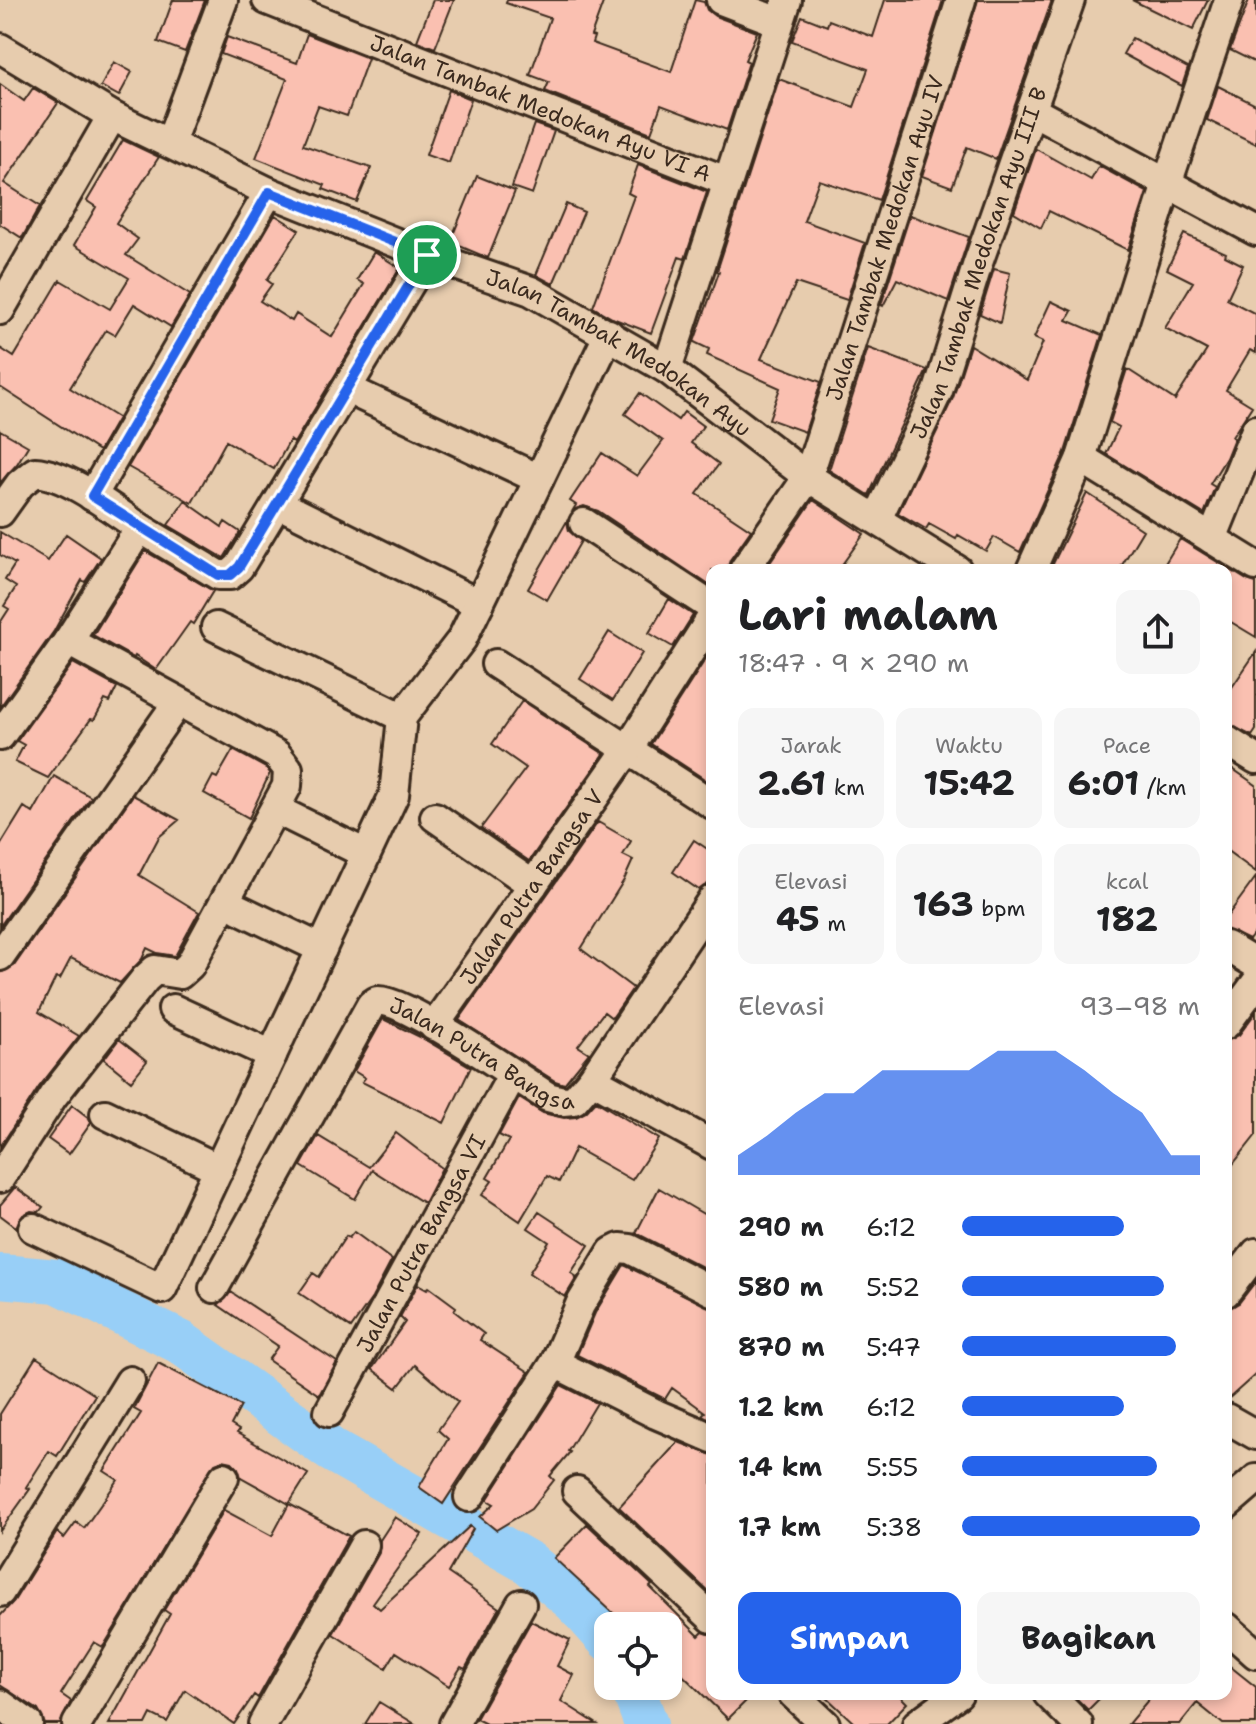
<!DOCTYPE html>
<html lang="id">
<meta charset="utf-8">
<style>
body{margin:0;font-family:"Shantell Sans",sans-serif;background:#f6f6f6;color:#202124;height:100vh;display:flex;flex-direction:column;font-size:30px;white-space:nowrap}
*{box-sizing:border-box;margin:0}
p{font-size:26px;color:#757577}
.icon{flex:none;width:44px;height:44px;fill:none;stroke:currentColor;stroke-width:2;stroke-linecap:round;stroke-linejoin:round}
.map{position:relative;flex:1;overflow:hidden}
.drawer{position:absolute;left:706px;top:564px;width:526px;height:1136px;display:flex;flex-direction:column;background:#fff;border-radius:16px;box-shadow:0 4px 12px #0003}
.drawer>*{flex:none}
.fabs{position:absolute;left:594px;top:1612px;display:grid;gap:16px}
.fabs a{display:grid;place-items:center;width:88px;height:88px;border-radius:16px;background:#fff;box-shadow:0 4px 12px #0003;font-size:40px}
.pin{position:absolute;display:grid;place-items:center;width:68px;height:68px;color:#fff;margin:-34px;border:4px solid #fff;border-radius:50%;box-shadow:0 2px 8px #0007}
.round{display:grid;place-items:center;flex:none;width:84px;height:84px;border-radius:16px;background:#f6f6f6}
.summary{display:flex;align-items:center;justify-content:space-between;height:136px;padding:0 32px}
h1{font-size:44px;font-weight:700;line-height:60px}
.stats{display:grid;grid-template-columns:repeat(3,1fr);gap:12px;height:136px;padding:8px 32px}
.stats div{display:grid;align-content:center;border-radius:16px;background:#f6f6f6;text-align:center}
.stats b{font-size:34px;font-weight:700}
.stats small{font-size:22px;font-weight:400}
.stats p{font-size:22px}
.chart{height:224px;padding:16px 32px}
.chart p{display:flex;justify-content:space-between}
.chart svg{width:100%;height:144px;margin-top:8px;fill:#2563eb;opacity:.7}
.primary-button{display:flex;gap:16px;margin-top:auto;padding:16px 32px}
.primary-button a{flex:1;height:92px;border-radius:16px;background:#2563eb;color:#fff;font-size:32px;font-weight:700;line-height:92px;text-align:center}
.primary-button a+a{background:#f6f6f6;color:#202124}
ul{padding:0 32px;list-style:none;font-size:26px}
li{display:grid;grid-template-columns:128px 96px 1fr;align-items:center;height:60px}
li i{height:20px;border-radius:10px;background:#2563eb}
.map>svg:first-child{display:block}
</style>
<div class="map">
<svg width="1256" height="1724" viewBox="0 0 1256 1724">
<rect width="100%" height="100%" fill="#e7ccae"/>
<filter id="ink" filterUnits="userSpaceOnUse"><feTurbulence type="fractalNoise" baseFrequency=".0125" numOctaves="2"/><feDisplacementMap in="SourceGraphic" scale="16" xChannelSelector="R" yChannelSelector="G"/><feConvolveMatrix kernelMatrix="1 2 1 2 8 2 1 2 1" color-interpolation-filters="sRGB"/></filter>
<g filter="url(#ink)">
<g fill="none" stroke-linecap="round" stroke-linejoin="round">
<path stroke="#98cff7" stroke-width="44" d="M 0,1276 L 57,1281 L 180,1342 L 333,1451 L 529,1563 L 575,1602 L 608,1639
M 632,1686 L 646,1724"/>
</g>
<path fill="#fac0b1" stroke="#3b2a1e" stroke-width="2" d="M 173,0 L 205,0 L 185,52 L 158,42 Z
M 433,0 L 454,0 L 435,48 L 417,41 Z
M 507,0 L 604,0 L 591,36 L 594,37 L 592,43 L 671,72 L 695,0 L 704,2 L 707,10 L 715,16 L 757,32 L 745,60 L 749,62 L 727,130 L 661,105 L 651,133 L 545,91 L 549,82 L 530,75 L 550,18 L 506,3 Z
M 885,0 L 943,0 L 879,200 L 819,180 L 804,221 L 865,243 L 847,300 L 796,283 L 761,359 L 821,382 L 805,432 L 769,419 L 780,388 L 707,355 L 709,349 L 694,342 L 719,272 L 717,271 L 779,79 L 854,107 L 868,69 L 792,41 L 802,16 L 827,26 L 829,20 L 873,37 Z
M 978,0 L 1052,0 L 996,159 L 967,147 L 952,187 L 922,176 Z
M 1132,0 L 1208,0 L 1193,30 Z
M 1249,0 L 1256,0 L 1256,63 L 1230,50 Z
M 307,34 L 368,58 L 347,116 L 318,106 L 303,145 L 371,168 L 357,202 L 323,189 L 325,185 L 256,158 L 287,79 L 221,54 L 227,37 L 297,63 Z
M 1132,38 L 1188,68 L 1182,86 L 1123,54 Z
M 114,62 L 132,72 L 119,96 L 101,86 Z
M 0,84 L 24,101 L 33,88 L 58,103 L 4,183 L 40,206 L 22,238 L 0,224 Z
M 1218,86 L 1256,105 L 1256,144 L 1207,120 Z
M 449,90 L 471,99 L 449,163 L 426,155 Z
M 534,124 L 554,131 L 532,194 L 512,187 Z
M 123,140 L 159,157 L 116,223 L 138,239 L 126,255 L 190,295 L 171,327 L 134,304 L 115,335 L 106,330 L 70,388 L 118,418 L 99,451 L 0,387 L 0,348 L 14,357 L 60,280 L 110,309 L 129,278 L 74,245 L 96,207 L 87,201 Z
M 1036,149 L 1091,180 L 1099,166 L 1147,192 L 1128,250 L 1049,211 L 1041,228 L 1014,212 Z
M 638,165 L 707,192 L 685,259 L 679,257 L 651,333 L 612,318 L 593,307 L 634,196 L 628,193 Z
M 477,176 L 515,191 L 488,258 L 450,242 Z
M 566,204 L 584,212 L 553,284 L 536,275 Z
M 275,215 L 299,230 L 267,280 L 272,284 L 260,301 L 292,321 L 296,314 L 332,337 L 364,284 L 357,280 L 374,252 L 400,268 L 294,443 L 290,440 L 274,469 L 226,441 L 192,503 L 128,467 Z
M 910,215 L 969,237 L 948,301 L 897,279 L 883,306 L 881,305 Z
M 1184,234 L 1226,253 L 1225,256 L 1243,265 L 1227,299 L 1256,314 L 1256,353 L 1250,350 L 1226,390 L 1252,406 L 1232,437 L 1234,438 L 1226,458 L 1210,484 L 1215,487 L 1204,514 L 1106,454 L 1119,427 L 1110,422 L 1127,369 L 1175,400 L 1207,350 L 1165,328 L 1193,282 L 1167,269 Z
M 994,269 L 1010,273 L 1000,323 L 980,314 Z
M 1051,301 L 1072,311 L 1067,320 L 1102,335 L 1065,452 L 1020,552 L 994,537 L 986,551 L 958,535 L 956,539 L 929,524 L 926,529 L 898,513 L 953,398 L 970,345 L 1027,380 L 1043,342 L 1034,338 Z
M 868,348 L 927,370 L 869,495 L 829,470 Z
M 640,393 L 678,420 L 684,412 L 703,426 L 691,443 L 719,464 L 697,494 L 751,530 L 730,560 L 727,570 L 712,570 L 712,587 L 598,511 L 584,506 L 573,510 L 576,505 L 570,501 L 602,453 L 637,476 L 663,441 L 625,414 Z
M 0,430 L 28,446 L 17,464 L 0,483 Z
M 1087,493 L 1143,530 L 1119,570 L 1050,570 Z
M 813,500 L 864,534 L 838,570 L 765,570 Z
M 185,501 L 222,527 L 225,522 L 240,532 L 224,558 L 168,525 Z
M 567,521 L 569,531 L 581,541 L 547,600 L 528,589 Z
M 0,532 L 48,561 L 66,534 L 101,558 L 85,582 L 82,580 L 54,631 L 0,707 L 0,623 L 9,609 L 4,606 L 16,587 L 5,580 L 15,564 L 0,555 Z
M 1180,539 L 1247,580 L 1256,583 L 1256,637 L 1226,619 L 1226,570 L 1161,570 Z
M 145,551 L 213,591 L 193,624 L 190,622 L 156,670 L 135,656 L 134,658 L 93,635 Z
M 669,599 L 693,615 L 673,647 L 649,633 Z
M 609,632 L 642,653 L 613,700 L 580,679 Z
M 712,649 L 712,784 L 651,744 Z
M 1256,652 L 1256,730 L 1252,736 L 1226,723 L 1226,696 Z
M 73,663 L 117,687 L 110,702 L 105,700 L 94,720 L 91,719 L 48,778 L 15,762 L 24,745 L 17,741 Z
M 522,701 L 604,754 L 529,861 L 481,828 L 526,768 L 492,744 Z
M 233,750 L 266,768 L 270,773 L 249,818 L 204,793 L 213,776 L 217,778 Z
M 1226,760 L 1232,764 L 1230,767 L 1256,785 L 1256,872 L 1226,850 Z
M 54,776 L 91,797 L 0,926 L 0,846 L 24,807 L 33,813 Z
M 133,795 L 179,820 L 159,837 L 139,875 L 199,912 L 175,956 L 157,953 L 147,948 L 142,959 L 120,983 L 71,958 L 60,979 L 56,977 L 39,1012 L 79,1036 L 39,1087 L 0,1147 L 0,973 L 14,966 Z
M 598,822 L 631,841 L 623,855 L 633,860 L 624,880 L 581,949 L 633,988 L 612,1018 L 604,1012 L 578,1046 L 589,1053 L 564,1084 L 555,1081 L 459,1020 Z
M 694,840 L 712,852 L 712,881 L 699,890 L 673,872 Z
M 1256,877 L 1256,931 L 1249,940 L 1226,929 L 1226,918 Z
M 1256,1012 L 1256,1135 L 1226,1173 L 1226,1041 L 1239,1035 Z
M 383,1019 L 422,1038 L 471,1067 L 444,1123 L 362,1082 L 365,1078 L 354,1071 Z
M 119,1039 L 147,1061 L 131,1081 L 104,1059 Z
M 519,1098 L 543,1113 L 564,1118 L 576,1117 L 586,1112 L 596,1101 L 659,1139 L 632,1180 L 575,1148 L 559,1182 L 547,1176 L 520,1221 L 482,1195 L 492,1181 L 487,1178 L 509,1140 L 499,1135 Z
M 72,1105 L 89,1118 L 91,1123 L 69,1154 L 48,1139 Z
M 396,1133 L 442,1168 L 424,1203 L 372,1170 L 355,1199 L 301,1166 L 318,1136 L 369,1167 Z
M 15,1187 L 43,1207 L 39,1212 L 31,1211 L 23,1215 L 16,1227 L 0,1215 L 0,1205 Z
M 659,1188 L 712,1219 L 712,1272 L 636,1233 Z
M 539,1212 L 589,1245 L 571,1273 L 577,1277 L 565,1297 L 529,1273 L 549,1242 L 528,1228 Z
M 354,1232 L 392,1260 L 372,1298 L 351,1328 L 299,1293 L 313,1273 L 319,1277 L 346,1236 L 349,1238 Z
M 624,1265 L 712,1308 L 712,1420 L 702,1415 L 705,1412 L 672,1388 L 665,1399 L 577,1355 L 595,1313 Z
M 1256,1281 L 1256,1374 L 1226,1401 L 1226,1309 L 1239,1303 Z
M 418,1284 L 427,1289 L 429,1287 L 456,1307 L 454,1311 L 484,1334 L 480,1340 L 529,1372 L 443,1504 L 419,1487 L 448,1439 L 438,1430 L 458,1402 L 415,1365 L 397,1388 L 372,1369 L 405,1322 L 400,1317 Z
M 231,1292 L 337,1362 L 319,1395 L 268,1360 L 278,1346 L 218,1305 Z
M 36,1357 L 95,1395 L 57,1456 L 49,1451 L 26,1487 L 30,1489 L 0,1531 L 0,1414 Z
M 158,1363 L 241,1406 L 231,1425 L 239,1430 L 237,1433 L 308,1474 L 289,1504 L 241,1477 L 238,1468 L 232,1462 L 223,1460 L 215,1463 L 103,1647 L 94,1642 L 61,1694 L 71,1701 L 60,1724 L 45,1724 L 38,1710 L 0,1685 L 0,1616 L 14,1601 L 57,1532 L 64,1538 L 76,1522 L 84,1528 L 118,1480 L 104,1471 L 141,1413 L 134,1409 Z
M 561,1385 L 597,1403 L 568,1451 L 570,1452 L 550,1476 L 554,1480 L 531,1509 L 496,1530 L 480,1517 L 494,1504 L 487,1500 Z
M 678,1442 L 712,1455 L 712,1595 L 619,1507 Z
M 289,1504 L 349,1536 L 258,1698 L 254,1695 L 234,1724 L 185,1690 L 167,1722 L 151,1714 L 146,1724 L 109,1724 L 170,1614 L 164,1610 L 224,1510 L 272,1536 Z
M 395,1517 L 422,1534 L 373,1603 L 380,1609 L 470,1526 L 473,1529 L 448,1573 L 499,1608 L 465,1669 L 461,1667 L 449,1686 L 396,1652 L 386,1668 L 333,1634 L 379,1553 L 380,1540 Z
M 587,1524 L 652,1585 L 650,1587 L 699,1636 L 703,1632 L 712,1635 L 712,1694 L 753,1694 L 728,1719 L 668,1661 L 668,1626 L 627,1626 L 554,1558 Z
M 531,1621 L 570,1640 L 557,1666 L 574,1675 L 561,1701 L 597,1724 L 486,1724 L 476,1719 Z
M 1226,1663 L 1256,1687 L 1256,1724 L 1223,1724 L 1197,1703 L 1180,1724 L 1128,1724 L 1153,1694 L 1226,1694 Z
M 823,1694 L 898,1694 L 907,1703 L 887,1724 L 855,1724 Z
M 1072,1694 L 1104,1694 L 1088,1710 Z
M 379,1702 L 415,1724 L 365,1724 Z"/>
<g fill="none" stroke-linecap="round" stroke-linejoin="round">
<g stroke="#3b2a1e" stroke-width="34">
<g id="minor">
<path id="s1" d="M 267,0 L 726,181"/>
<path d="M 721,0 L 779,22"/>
<path id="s2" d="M 0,48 L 112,116 L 269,192 L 427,255 L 531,291 L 667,369 L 808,477 L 957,570"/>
<path d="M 1031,110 L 1256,231"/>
<path d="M 170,143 L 223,0"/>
<path d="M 0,310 L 112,116"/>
<path d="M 667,369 L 787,0"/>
<path d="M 360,395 L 539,479"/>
<path d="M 1081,458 L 1256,566"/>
<path d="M 92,496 L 269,192"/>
<path d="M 289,509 L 479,604"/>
<path d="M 0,512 L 20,484 L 35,472 C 68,474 112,509 140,528 L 68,641 L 0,736"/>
<path id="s3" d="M 877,519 L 938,391 L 978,263 L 1070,0"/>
<path d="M 584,523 L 712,607"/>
<path d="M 140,528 L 218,575 L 230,575 L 239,567 L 427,255"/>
<path d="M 1212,539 L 1256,430"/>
<path id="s4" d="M 744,570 L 808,477 L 961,0"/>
<path d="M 1031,570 L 1081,458 L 1167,184 L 1229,0"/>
<path d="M 216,627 L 402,717"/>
<path d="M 496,664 L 712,804"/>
<path d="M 1226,740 L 1256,759"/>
<path d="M 287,815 L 366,854"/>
<path d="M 435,817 L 533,885"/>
<path d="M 239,909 L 322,949"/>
<path d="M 1226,946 L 1256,964"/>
<path d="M 0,956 L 178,702"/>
<path d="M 173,1009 L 272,1055"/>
<path d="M 1226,1024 L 1256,983"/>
<path id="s5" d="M 434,1026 L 628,749 L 712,617"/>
<path d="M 592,1079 L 712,900"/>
<path d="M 105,1114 L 219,1169"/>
<path d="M 0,1178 L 53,1096 L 145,979 L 155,970 L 180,974 L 190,965 L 287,786 L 288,769 L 277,755 L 68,641"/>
<path d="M 33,1228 L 162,1289 L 394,795 L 402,717 L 462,639 L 609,334"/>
<path id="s6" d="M 214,1288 L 371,1005 L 377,1001 C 401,997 522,1080 548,1097 L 563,1101 L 574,1100 L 592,1079 L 712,1145"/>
<path d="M 1226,1292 L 1256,1253"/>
<path d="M 555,1363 L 656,1414 L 712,1438"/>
<path id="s7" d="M 329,1412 L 513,1074"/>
<path d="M 1226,1418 L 1256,1435"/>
<path d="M 577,1491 L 712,1618"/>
<path d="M 469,1497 L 555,1363 L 580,1305 L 612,1252 L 620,1248 L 630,1249 L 712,1291"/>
<path d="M 1226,1505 L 1256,1479"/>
<path d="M 0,1592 L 130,1381"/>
<path d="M 1226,1627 L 1256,1654"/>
<path d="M 793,1694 L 825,1724"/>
<path d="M 1048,1694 L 1078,1724"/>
<path d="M 0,1704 L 28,1724"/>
<path d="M 77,1724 L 224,1477"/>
<path d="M 263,1724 L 364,1545"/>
<path d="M 454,1724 L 521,1604"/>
<path d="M 917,1724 L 958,1694"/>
</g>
</g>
<use href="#minor" stroke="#e7ccae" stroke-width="28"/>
</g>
</g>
<g fill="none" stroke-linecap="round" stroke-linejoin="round" filter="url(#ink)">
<g stroke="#fff" stroke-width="16">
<path id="route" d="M 269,192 L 427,255 L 239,567 L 230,575 L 218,575 L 92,496 Z"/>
</g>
<use href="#route" stroke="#2563eb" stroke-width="10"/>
</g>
<g text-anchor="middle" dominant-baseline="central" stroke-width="6" stroke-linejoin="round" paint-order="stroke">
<g font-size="22" fill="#3b2a1e" stroke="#e7ccae">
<text stroke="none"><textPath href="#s1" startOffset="294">Jalan Tambak Medokan Ayu VI A</textPath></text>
<text stroke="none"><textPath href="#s4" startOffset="364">Jalan Tambak Medokan Ayu IV</textPath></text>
<text stroke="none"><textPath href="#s3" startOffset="276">Jalan Tambak Medokan Ayu III B</textPath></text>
<text stroke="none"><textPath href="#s2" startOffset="692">Jalan Tambak Medokan Ayu</textPath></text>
<text stroke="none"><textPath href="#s5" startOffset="170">Jalan Putra Bangsa V</textPath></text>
<text stroke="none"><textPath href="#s6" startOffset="450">Jalan Putra Bangsa</textPath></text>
<text stroke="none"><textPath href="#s7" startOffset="192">Jalan Putra Bangsa VI</textPath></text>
</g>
</g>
</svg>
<div class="fabs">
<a><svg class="icon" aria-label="locate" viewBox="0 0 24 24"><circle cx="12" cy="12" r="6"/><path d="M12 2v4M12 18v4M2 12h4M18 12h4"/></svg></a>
</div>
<div class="pin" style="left:427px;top:255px;background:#1e9e55"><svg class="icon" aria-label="arrive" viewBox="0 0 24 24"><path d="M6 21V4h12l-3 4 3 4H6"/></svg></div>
<section class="drawer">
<div class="summary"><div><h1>Lari malam</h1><p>18:47 · 9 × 290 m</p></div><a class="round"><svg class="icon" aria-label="share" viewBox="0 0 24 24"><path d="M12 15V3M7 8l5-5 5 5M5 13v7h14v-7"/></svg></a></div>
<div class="stats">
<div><p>Jarak</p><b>2.61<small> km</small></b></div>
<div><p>Waktu</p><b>15:42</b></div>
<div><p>Pace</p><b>6:01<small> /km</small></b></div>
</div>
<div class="stats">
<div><p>Elevasi</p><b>45<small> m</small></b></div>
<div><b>163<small> bpm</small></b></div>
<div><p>kcal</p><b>182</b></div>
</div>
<div class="chart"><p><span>Elevasi</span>93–98 m</p>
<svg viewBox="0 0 160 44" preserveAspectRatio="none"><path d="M0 44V38L10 32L20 25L30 19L40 19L50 12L60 12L70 12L80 12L90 6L100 6L110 6L120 12L130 19L140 25L150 38L160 38V44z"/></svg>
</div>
<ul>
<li><b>290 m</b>6:12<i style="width:68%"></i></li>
<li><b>580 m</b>5:52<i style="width:85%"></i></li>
<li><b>870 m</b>5:47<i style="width:90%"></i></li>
<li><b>1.2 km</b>6:12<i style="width:68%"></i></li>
<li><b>1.4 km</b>5:55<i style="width:82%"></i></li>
<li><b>1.7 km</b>5:38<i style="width:100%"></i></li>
</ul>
<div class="primary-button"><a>Simpan</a><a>Bagikan</a></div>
</section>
</div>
